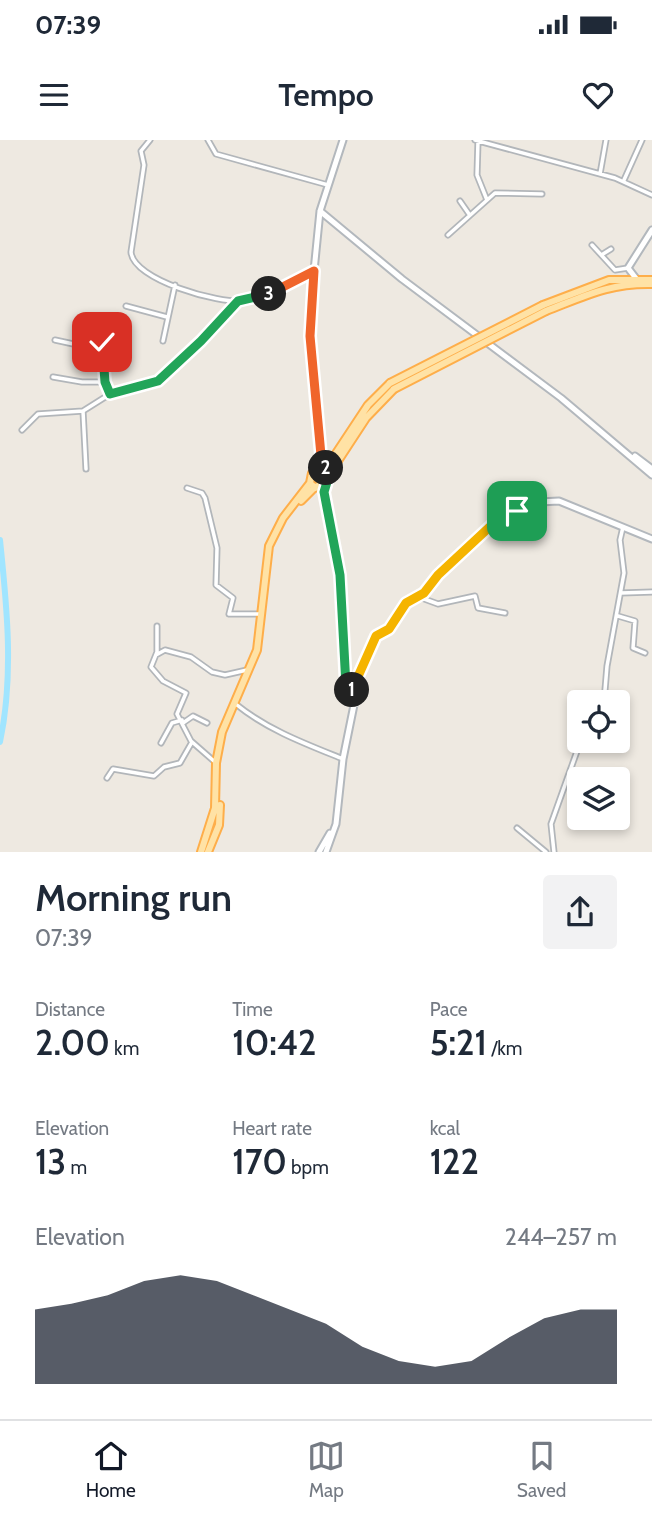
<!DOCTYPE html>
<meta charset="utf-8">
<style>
body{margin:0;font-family:Cabin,sans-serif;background:#f2f2f3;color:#1f2937;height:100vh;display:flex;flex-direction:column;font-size:26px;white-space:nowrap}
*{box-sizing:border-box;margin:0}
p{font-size:23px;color:#747a83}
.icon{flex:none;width:38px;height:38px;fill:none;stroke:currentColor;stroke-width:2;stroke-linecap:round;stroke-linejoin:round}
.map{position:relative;height:712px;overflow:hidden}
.details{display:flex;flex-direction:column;background:#fff;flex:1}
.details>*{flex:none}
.controls{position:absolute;left:567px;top:550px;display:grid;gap:14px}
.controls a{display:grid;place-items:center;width:63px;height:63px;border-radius:7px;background:#fff;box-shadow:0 4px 10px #0003;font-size:35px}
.pin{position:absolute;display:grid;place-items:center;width:60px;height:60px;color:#fff;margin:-30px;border-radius:14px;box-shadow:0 4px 10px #0006}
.km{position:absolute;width:35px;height:35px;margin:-18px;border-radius:50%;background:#222;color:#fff;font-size:19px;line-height:35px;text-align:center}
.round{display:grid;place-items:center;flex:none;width:74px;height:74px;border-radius:7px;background:#f2f2f3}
.overview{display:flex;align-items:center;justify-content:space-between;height:119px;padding:0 35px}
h1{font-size:38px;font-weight:600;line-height:52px}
.figures{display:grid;grid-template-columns:repeat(3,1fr);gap:10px;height:119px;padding:7px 35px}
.figures div{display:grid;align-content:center}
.figures b{font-size:35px;font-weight:600}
.figures small{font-size:19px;font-weight:400}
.figures p{font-size:19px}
.chart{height:196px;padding:14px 35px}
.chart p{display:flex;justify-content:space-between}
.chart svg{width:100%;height:126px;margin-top:7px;fill:#111827;opacity:.7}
.status{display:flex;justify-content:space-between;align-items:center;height:49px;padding:0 35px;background:#fff;direction:ltr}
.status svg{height:19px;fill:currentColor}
header{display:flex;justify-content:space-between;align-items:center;height:91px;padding:0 35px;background:#fff;font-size:32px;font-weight:600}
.tabs{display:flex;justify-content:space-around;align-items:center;height:98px;border-top:2px solid #e0e1e3;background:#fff;font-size:19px;color:#747a83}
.tabs a{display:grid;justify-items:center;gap:4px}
.tabs .selected{color:#111827}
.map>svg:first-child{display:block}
</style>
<div class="status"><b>07:39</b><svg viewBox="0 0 49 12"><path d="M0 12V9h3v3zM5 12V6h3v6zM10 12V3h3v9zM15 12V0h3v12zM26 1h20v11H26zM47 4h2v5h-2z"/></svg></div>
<header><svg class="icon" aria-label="menu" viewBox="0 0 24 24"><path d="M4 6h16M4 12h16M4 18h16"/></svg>Tempo<svg class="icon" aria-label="heart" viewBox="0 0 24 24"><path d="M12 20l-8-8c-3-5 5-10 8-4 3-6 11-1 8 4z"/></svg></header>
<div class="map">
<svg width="652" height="712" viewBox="0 0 652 712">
<rect width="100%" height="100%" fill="#eee9e1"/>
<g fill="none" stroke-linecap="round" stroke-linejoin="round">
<path stroke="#a0e5ff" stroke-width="6" d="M 0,400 C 7,467 14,536 0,602"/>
<g stroke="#b2b6ba" stroke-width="7">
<path id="street" d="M 150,0 L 141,11 L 144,25 L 131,112 C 133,140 219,164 244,161 C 270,157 291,142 314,131
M 208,0 L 216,14 L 328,45
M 475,0 L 615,38 L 652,55
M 478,1 L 477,35 L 487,60
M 600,34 L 606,0
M 624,40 L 642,0
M 460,61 L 469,74
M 448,95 L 495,53 L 542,54
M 592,105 L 615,130 L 628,128
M 603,114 L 611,109
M 126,166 L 167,177
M 55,200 L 101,210
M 163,201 L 175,145
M 53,237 L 82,242 L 105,242
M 110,254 C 97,224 101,205 114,176
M 83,271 L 86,329
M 22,290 L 38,274 L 83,271 L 110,254 L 158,241 L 201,201 L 238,161
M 187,348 L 202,353 L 205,358 L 217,408 L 216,445 L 233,458 L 229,474 L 261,474
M 621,453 L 652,452
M 419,457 L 438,464 L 475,456 L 478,468 L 505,473
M 618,476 L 635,481 L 633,508 L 645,513
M 157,486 L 157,512 L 151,527 L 163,541 L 186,553 L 177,574 L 191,601 L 215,622
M 156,515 L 165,510 L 191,517 L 212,532 L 225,535 L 247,530
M 604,562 L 607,526 L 624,433 L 620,400 L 623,387
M 237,565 C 268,590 306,604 343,619
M 183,583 L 193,576 L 207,583
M 161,603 L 172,583 L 182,580
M 107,638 L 113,629 L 154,636 L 164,627 L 180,623 L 192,602
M 517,688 L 546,712
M 554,712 L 551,684 L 581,600"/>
</g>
<g stroke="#b3b8bd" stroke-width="9">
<path id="secondary" d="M 320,71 L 402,139 L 561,258 L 652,335
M 638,141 L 628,128 L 652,90
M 635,316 L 652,329
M 322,326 L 311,223 L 310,171 L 320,71 L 343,0
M 324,345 L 340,435 L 346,546 L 355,560 L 343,619 L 336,684 L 326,712
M 355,560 L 351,553 L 376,496 L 389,489 L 406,463 L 424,453 L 438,435 L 496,381 L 507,376 L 539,362 L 559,361 L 652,399
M 319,712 L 330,693"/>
</g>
<g stroke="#feae4a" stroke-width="10">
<path id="primary" d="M 543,165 L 609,140 L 652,140
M 546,171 C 585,156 609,143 652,144
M 324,326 L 330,333 L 328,339 L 315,348 L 310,343 L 312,333 L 331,321 L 368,265 L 390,243
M 330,333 L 366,278 L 394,249
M 301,361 L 315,347
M 201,712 L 215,668 L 216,623 L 222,592 L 257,510 L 269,406 L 283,378 L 310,343
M 208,712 L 219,685 L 220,665"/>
</g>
<use href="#street" stroke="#fff" stroke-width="3.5"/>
<use href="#secondary" stroke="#fff" stroke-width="5"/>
<use href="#primary" stroke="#ffe2a5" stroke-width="6"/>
<g stroke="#feae4a" stroke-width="10" stroke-linecap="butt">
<path id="primary-bridge" d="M 390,243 L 543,165
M 394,249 L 546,171"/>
</g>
<use href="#primary-bridge" stroke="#ffe2a5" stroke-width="6"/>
</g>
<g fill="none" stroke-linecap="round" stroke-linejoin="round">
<g stroke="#fff" stroke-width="14">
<path id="split-1" d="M 352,550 L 376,496 L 389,489 L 406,463 L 424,453 L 438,435 L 496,381 L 517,371"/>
</g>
<g stroke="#fff" stroke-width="14">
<path id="split-2" d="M 326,328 L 330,332 L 324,352 L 340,435 L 346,546 L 355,560 L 352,550"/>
</g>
<g stroke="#fff" stroke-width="14">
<path id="split-3" d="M 269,154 L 314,131 L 310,196 L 322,326 L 326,328"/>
</g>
<g stroke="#fff" stroke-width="14">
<path id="split-4" d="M 102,202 L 105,242 L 110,254 L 158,241 L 201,201 L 238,161 L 269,154"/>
</g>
<use href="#split-1" stroke="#f5b400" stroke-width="9"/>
<use href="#split-2" stroke="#22a559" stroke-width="9"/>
<use href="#split-3" stroke="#f0652b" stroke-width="9"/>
<use href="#split-4" stroke="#22a559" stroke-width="9"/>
</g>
</svg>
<div class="controls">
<a><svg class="icon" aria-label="locate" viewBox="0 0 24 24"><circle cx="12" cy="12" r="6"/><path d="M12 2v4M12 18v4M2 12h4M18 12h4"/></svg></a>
<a><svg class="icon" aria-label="layers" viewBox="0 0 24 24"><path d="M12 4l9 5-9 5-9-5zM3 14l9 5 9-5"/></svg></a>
</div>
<div class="pin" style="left:517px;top:371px;background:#1e9e55"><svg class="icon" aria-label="arrive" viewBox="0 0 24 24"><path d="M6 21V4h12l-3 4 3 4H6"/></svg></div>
<div class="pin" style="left:102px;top:202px;background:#d93025"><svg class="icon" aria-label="check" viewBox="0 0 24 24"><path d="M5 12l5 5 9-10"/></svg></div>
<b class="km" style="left:352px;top:550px">1</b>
<b class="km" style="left:326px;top:328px">2</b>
<b class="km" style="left:269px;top:154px">3</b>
</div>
<section class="details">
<div class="overview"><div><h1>Morning run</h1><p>07:39</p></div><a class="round"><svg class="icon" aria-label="share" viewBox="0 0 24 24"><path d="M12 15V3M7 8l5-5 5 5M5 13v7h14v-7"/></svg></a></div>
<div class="figures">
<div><p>Distance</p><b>2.00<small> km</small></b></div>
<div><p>Time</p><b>10:42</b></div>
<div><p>Pace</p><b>5:21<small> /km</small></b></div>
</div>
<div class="figures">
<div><p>Elevation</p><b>13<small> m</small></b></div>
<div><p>Heart rate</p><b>170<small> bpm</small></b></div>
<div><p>kcal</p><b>122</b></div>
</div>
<div class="chart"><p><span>Elevation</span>244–257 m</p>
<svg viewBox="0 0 160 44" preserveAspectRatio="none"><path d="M0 44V18L10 16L20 13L30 8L40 6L50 8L60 13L70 18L80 23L90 31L100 36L110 38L120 36L130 28L140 21L150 18L160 18V44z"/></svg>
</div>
</section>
<nav class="tabs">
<a class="selected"><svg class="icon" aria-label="home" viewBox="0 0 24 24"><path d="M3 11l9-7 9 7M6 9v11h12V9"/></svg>Home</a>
<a><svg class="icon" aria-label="map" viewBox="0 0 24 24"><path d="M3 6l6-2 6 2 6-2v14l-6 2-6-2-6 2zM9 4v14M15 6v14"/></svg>Map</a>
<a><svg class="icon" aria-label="saved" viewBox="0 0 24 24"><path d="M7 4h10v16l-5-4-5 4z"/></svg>Saved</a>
</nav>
